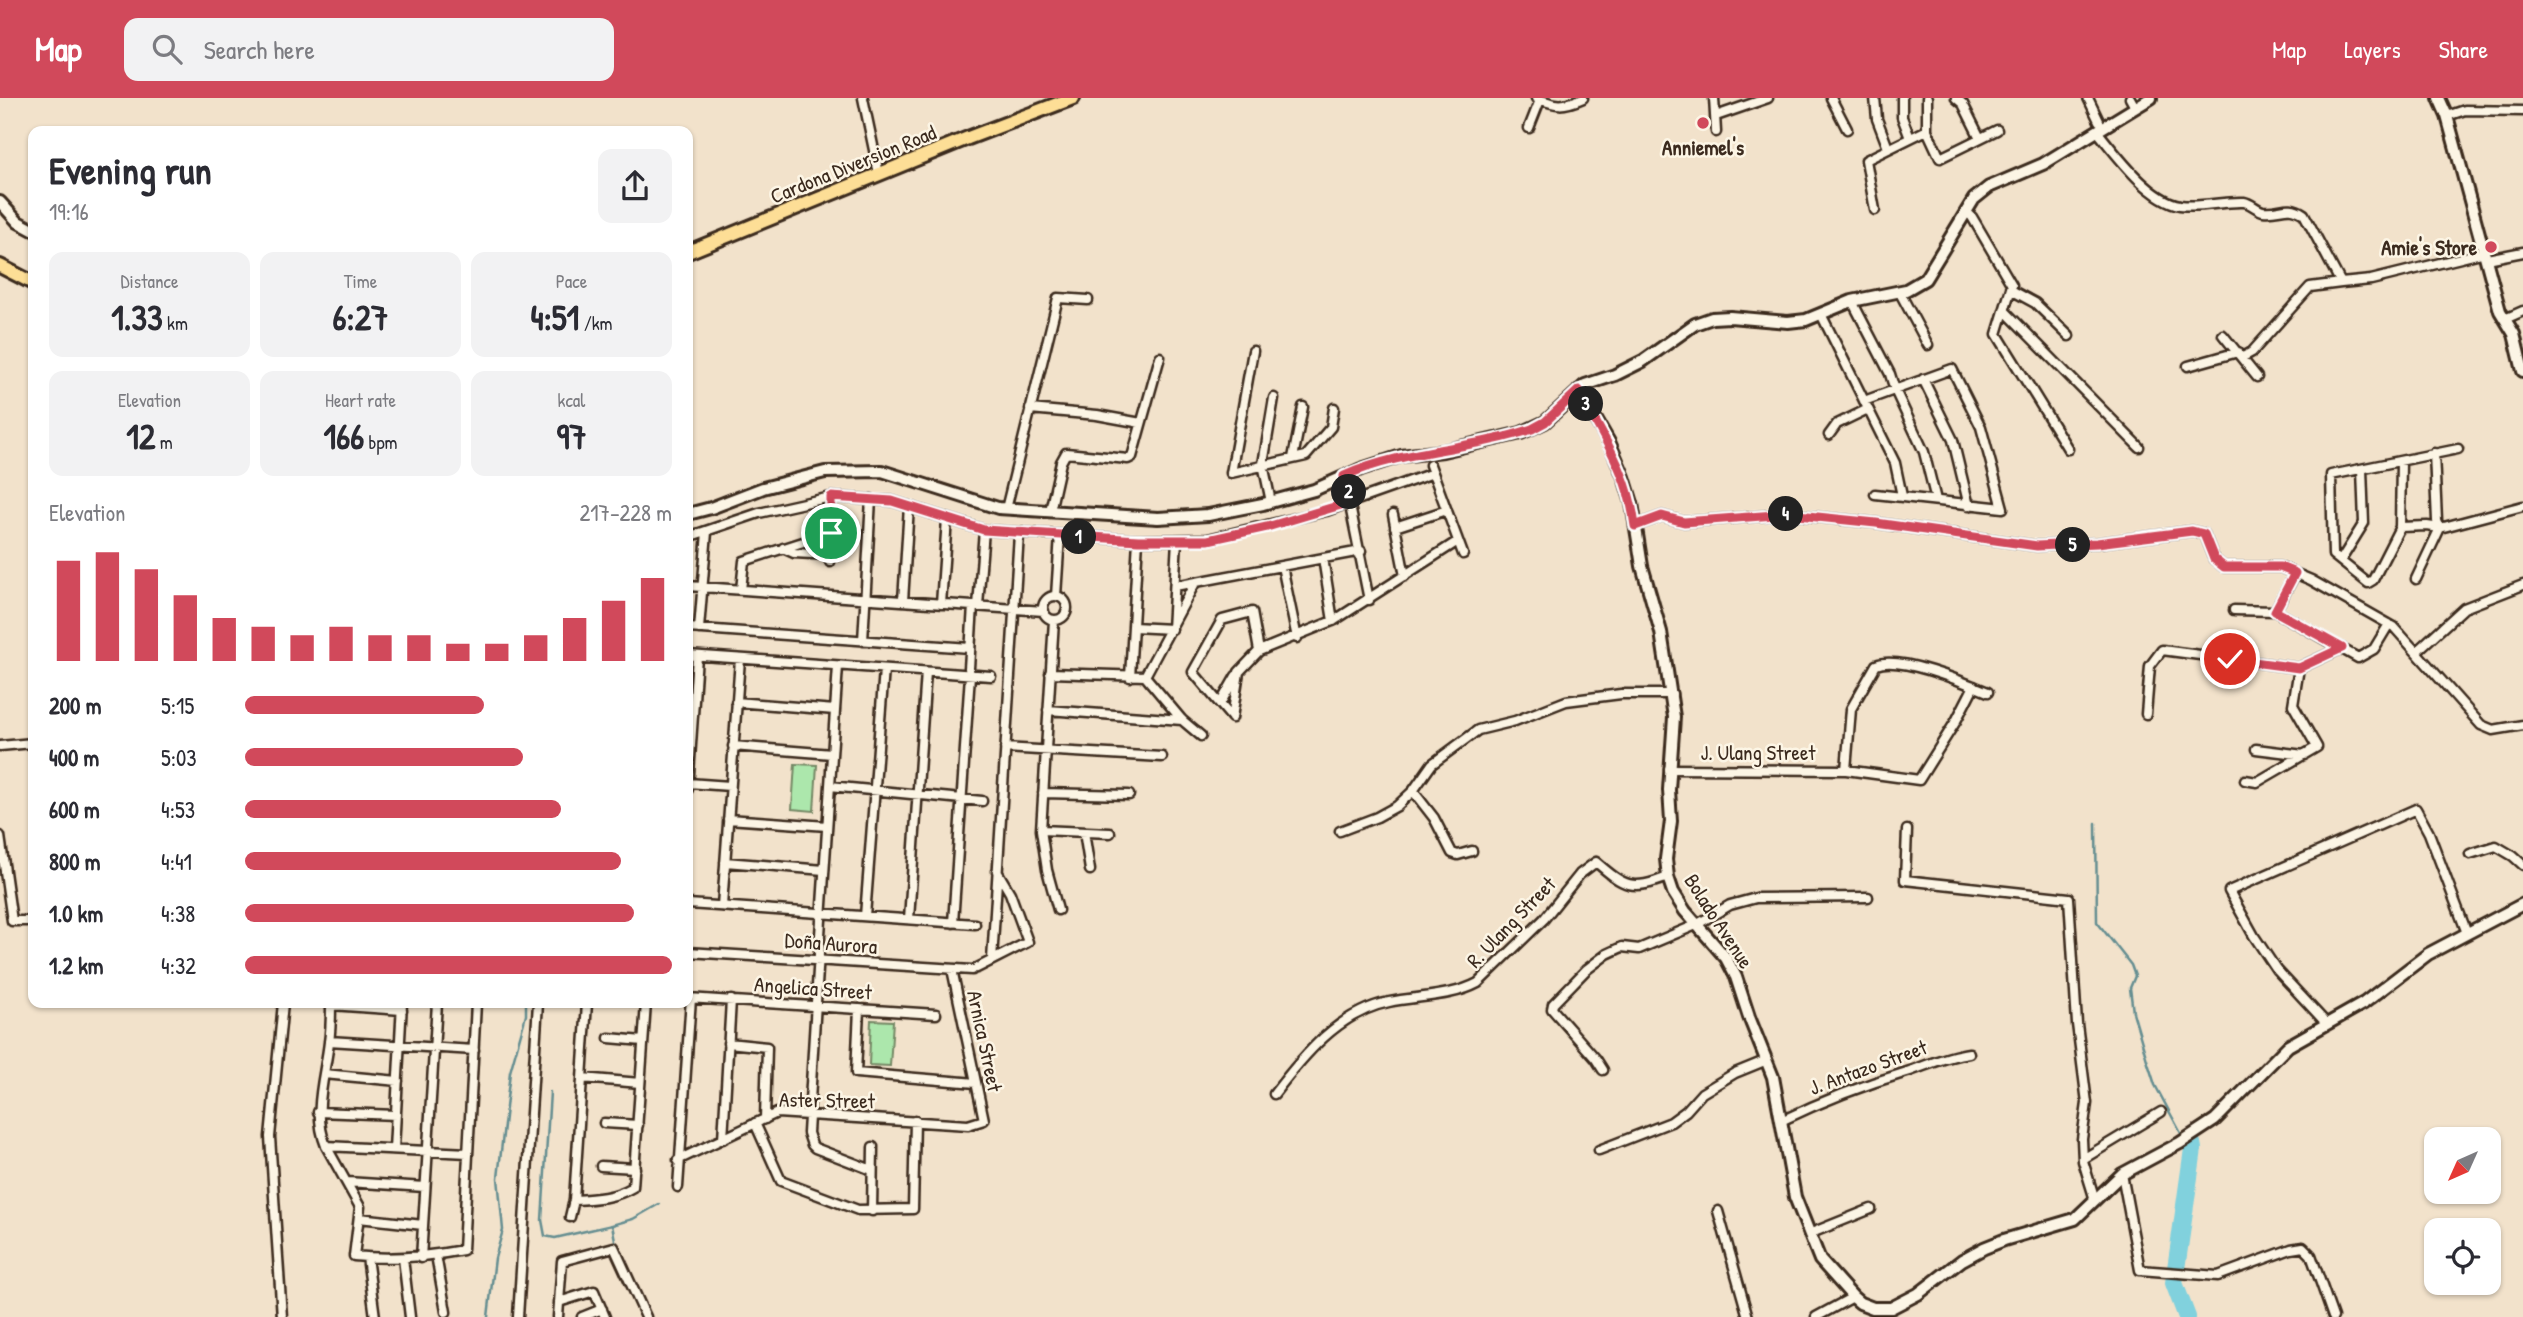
<!DOCTYPE html>
<meta charset="utf-8">
<style>
body{margin:0;font-family:"Patrick Hand",sans-serif;background:#f2f2f3;color:#2b2b33;height:100vh;display:flex;flex-direction:column;font-size:26px;white-space:nowrap}
*{box-sizing:border-box;margin:0}
p{font-size:23px;color:#7c7c81}
.icon{flex:none;width:38px;height:38px;fill:none;stroke:currentColor;stroke-width:2;stroke-linecap:round;stroke-linejoin:round}
.map{position:relative;flex:1;overflow:hidden}
.side{position:absolute;left:28px;top:28px;width:665px;height:882px;display:flex;flex-direction:column;background:#fff;border-radius:14px;box-shadow:0 2px 5px #0004}
.side>*{flex:none}
.needle{width:46px;rotate:225deg}
.buttons{position:absolute;left:2424px;top:1029px;display:grid;gap:14px}
.buttons a{display:grid;place-items:center;width:77px;height:77px;border-radius:14px;background:#fff;box-shadow:0 2px 5px #0004;font-size:35px}
.pin{position:absolute;display:grid;place-items:center;width:60px;height:60px;color:#fff;margin:-30px;border:4px solid #fff;border-radius:50%;box-shadow:0 2px 7px #0007}
.km{position:absolute;width:35px;height:35px;margin:-18px;border-radius:50%;background:#222;color:#fff;font-size:19px;line-height:35px;text-align:center}
.round{display:grid;place-items:center;flex:none;width:74px;height:74px;border-radius:14px;background:#f2f2f3}
.overview{display:flex;align-items:center;justify-content:space-between;height:119px;padding:0 21px}
h1{font-size:38px;font-weight:800;line-height:52px}
.figures{display:grid;grid-template-columns:repeat(3,1fr);gap:10px;height:119px;padding:7px 21px}
.figures div{display:grid;align-content:center;border-radius:14px;background:#f2f2f3;text-align:center}
.figures b{font-size:35px;font-weight:800}
.figures small{font-size:19px;font-weight:400}
.figures p{font-size:19px}
.chart{height:196px;padding:14px 21px}
.chart p{display:flex;justify-content:space-between}
.chart svg{width:100%;height:126px;margin-top:7px;stroke:#d1495b;stroke-width:6}
ul{padding:0 21px;list-style:none;font-size:23px}
li{display:grid;grid-template-columns:112px 84px 1fr;align-items:center;height:52px}
li i{height:18px;border-radius:9px;background:#d1495b}
header{display:flex;align-items:center;gap:42px;box-sizing:border-box;height:98px;padding:0 35px;background:#d1495b;color:#fff}
header strong{font-size:33px}
nav{display:flex;gap:38px;margin-inline-start:auto;font-size:24px}
.search{width:490px;height:63px;background:#f2f2f3;display:flex;align-items:center;gap:18px;box-sizing:border-box;padding:0 24px;border-radius:14px;color:#7c7c81;font-size:26px}
.map>svg:first-child{display:block}
</style>
<header>
<strong>Map</strong>
<div class="search"><svg class="icon" aria-label="search" viewBox="0 0 24 24"><circle cx="10" cy="10" r="6"/><path d="M15 15l6 6"/></svg>Search here</div>
<nav><a>Map</a><a>Layers</a><a>Share</a></nav>
</header>
<div class="map">
<svg width="2523" height="1219" viewBox="0 0 2523 1219">
<rect width="100%" height="100%" fill="#f2e2cb"/>
<filter id="ink" filterUnits="userSpaceOnUse"><feTurbulence type="fractalNoise" baseFrequency=".0143" numOctaves="2"/><feDisplacementMap in="SourceGraphic" scale="14" xChannelSelector="R" yChannelSelector="G"/><feConvolveMatrix kernelMatrix="1 2 1 2 8 2 1 2 1" color-interpolation-filters="sRGB"/></filter>
<g filter="url(#ink)">
<path fill="#ace7ac" stroke="#748865" stroke-width="2" d="M 795,666 L 817,667 L 814,713 L 792,711 Z
M 871,922 L 893,923 L 890,968 L 869,967 Z"/>
<g fill="none" stroke-linecap="round" stroke-linejoin="round">
<path stroke="#658e91" stroke-width="2.5" d="M 2096,725 L 2097,824 L 2131,867 L 2135,878 L 2130,890 L 2133,914 L 2147,962 L 2155,987 L 2183,1039
M 550,994 L 542,1122 L 545,1138 L 555,1140 L 612,1127 L 616,1147
M 612,1127 L 633,1121 L 659,1106
M 626,1166 L 651,1219
M 488,1219 L 495,1160 L 503,1132 L 498,1080 L 510,974 L 526,917 L 526,905"/>
<path stroke="#81d1dd" stroke-width="18" d="M 2187,1219 L 2174,1185 L 2193,1051 L 2192,1045"/>
<g stroke="#3b2a1e" stroke-width="13">
<path id="street" d="M 863,0 L 879,76
M 1536,0 C 1557,8 1563,9 1583,0
M 1714,0 L 1716,34
M 1831,0 L 1847,31
M 1875,0 L 1877,21 L 1888,50
M 1902,0 L 1902,19 L 1910,40
M 1927,0 L 1927,32 L 1940,60 L 1997,32
M 1956,0 L 1963,6 L 1980,40
M 2088,0 L 2099,23
M 2130,0 L 2135,9
M 1716,18 L 1768,0
M 2447,18 L 2465,12 L 2523,13
M 1529,30 L 1540,2
M 2097,33 C 2116,56 2149,102 2180,107 C 2202,110 2223,103 2244,104 C 2251,105 2257,112 2263,113 C 2281,115 2287,105 2304,116 L 2341,185 L 2371,182 L 2485,154
M 1875,112 L 1866,62 L 1927,32
M 1966,113 L 1972,119 L 2012,187 L 1997,236 L 2068,351
M 2487,161 L 2523,154
M 2011,192 L 2035,205 L 2069,238
M 1899,193 L 1928,247
M 1852,203 L 1890,276 L 1895,292 L 1924,354 L 1936,402
M 2006,214 L 2139,349
M 1821,216 L 1895,365 L 1902,398
M 2505,221 L 2523,213
M 2223,237 L 2257,279
M 1253,253 L 1231,375 L 1306,358 L 1331,329 L 1334,310
M 2243,259 L 2252,254 L 2310,189 L 2341,185
M 2188,268 L 2238,254
M 1923,281 L 1953,342 L 1969,408
M 1864,303 L 1952,271 L 1981,329 L 2003,410 L 1875,396
M 1030,311 L 1097,317 L 1141,325
M 1829,337 L 1837,326 L 1868,311
M 1293,360 L 1303,309
M 2401,363 L 2400,429 L 2373,482 L 2368,485 L 2333,457 L 2331,377 L 2458,351
M 1430,367 L 1463,456
M 1344,378 L 1369,502
M 1271,404 L 1263,366 L 1274,300
M 1006,411 L 1058,200 L 1088,202
M 1050,413 L 1061,364 L 1066,355 L 1128,361 L 1132,359 L 1160,259
M 1393,417 L 1405,478
M 1635,428 L 1662,418 L 1684,424 L 1788,416 L 1876,425 L 2037,448 L 2097,445 L 2192,433 L 2204,436 L 2214,461 L 2224,469 L 2280,469 L 2311,482 L 2394,529 L 2481,627 L 2493,632 L 2523,627
M 1395,429 L 1447,412
M 2400,429 L 2427,428 L 2440,430 L 2523,408
M 688,439 L 759,415 L 831,399 L 892,403 L 984,432 L 1138,442 L 1208,441 L 1326,413 L 1433,375
M 783,450 L 794,455 L 830,457
M 1323,460 L 1333,523
M 2341,462 L 2364,425 L 2362,371
M 830,464 L 831,399
M 1282,468 L 1297,540
M 2416,481 L 2440,430 L 2437,423 L 2434,355
M 688,488 L 1044,513
M 1175,488 L 1361,453
M 741,492 L 744,463 L 831,435
M 1056,498 L 1060,437
M1043 510a12 12 0 1 1 24 0a12 12 0 1 1-24 0Z
M 903,503 L 909,408
M 941,506 L 947,421
M 978,508 L 984,432
M 2234,512 L 2275,513 L 2358,560 L 2374,551 L 2389,526
M 2275,513 L 2295,476
M 1054,522 L 1041,732 L 1047,772 L 1058,812
M 1133,529 L 1172,531 L 1177,442
M 688,530 L 970,550
M 699,531 L 707,434
M 863,543 L 871,401
M 2417,553 L 2464,510 L 2523,487
M 688,557 L 991,578
M 969,570 L 973,508
M 1050,575 L 1145,578
M 1145,578 L 1195,485
M 1145,578 L 1182,622 L 1201,638
M 1130,579 L 1138,442
M 736,604 L 835,612
M 1220,606 L 1236,578
M 1048,612 L 1182,622
M 2146,616 L 2150,568 L 2162,552 L 2299,570 L 2342,550
M 1232,620 L 1239,574 L 1259,553 L 1335,522 L 1458,443
M 1232,620 L 1193,574 L 1222,522 L 1252,514 L 1259,553
M 0,648 L 33,645
M 733,648 L 832,656
M 1005,650 L 1162,659
M 2256,651 L 2304,657
M 1669,671 L 1846,672 L 1919,682 L 1956,623 L 1974,588
M 1846,672 L 1851,611 L 1876,567 C 1899,557 1964,584 1988,594
M 2245,682 L 2257,684 L 2317,649 L 2293,607 L 2299,570
M 688,685 L 730,688
M 830,688 L 982,703
M 688,691 L 697,558
M 1413,693 L 1434,720 L 1452,755 L 1458,757 L 1472,753
M 1043,695 L 1129,697
M 728,721 L 827,728
M 1041,732 L 1110,735
M 1907,732 L 1905,782 L 2069,800 L 2077,926 L 2087,1005 L 2082,1041 L 2083,1063 L 2095,1102
M 1340,733 L 1377,719 L 1397,708 L 1413,693 L 1432,666 L 1478,632 L 1515,623 L 1566,603 L 1621,596 L 1672,596
M 1084,734 L 1090,772
M 0,738 L 12,823 L 33,823
M 2470,756 L 2496,748 L 2513,758 L 2523,767
M 725,764 L 824,772
M 688,806 L 975,826
M 722,808 L 740,561
M 865,818 L 884,571
M 909,821 L 926,574
M 953,825 L 970,577
M 820,837 L 838,568
M 820,839 L 808,1035 L 812,1047 L 815,1050 L 872,1072
M 688,854 L 972,872
M 992,862 L 1019,436
M 977,870 L 1028,844 L 1010,795 L 997,773
M 688,900 L 936,916
M 331,905 C 331,918 331,931 329,944 C 325,979 312,1014 326,1048 L 360,1109 L 354,1158 C 391,1162 426,1159 463,1152 L 476,905
M 331,907 L 402,912
M 859,911 L 856,975 L 976,985
M 2327,926 L 2276,871 L 2254,838 L 2229,793 L 2416,711 L 2429,735 L 2467,835
M 609,940 L 643,943
M 329,943 L 474,952
M 728,945 L 767,949 L 765,1021
M 1603,972 L 1596,961 L 1552,911 L 1553,906 L 1586,872 L 1607,856 L 1622,849 L 1639,851 L 1696,827 L 1730,807 L 1756,800 L 1868,799
M 324,976 L 398,983
M 582,980 L 640,985
M 1274,996 C 1303,958 1339,914 1389,904 C 1418,898 1452,899 1478,885 L 1544,821 L 1580,776 L 1596,764 C 1625,789 1631,793 1668,779
M 318,1014 L 396,1017
M 1781,1023 C 1822,1003 1863,987 1907,974 C 1928,967 1946,958 1969,955
M 604,1025 L 638,1027
M 755,1025 L 781,1083 L 858,1112 L 913,1111 L 915,1023
M 723,1041 L 731,902
M 326,1048 L 468,1055
M 394,1051 L 402,905
M 1599,1052 L 1671,1024 L 1686,1013 L 1702,995 L 1735,975 L 1767,962
M 2083,1061 L 2161,1014
M 678,1062 L 777,1015 L 968,1027 L 984,1022 L 952,871
M 601,1068 L 635,1070
M 2122,1076 L 2140,1172 L 2218,1178 L 2291,1151 L 2303,1149 L 2311,1157 L 2333,1219
M 347,1084 L 425,1089
M 678,1089 L 691,900
M 574,1102 C 595,1101 615,1100 633,1089 L 646,905
M 872,1113 L 873,1049
M 1718,1113 L 1748,1219
M 570,1119 L 574,1102 L 587,905
M 359,1120 L 423,1127
M 1809,1136 L 1871,1111
M 436,1157 L 446,1214
M 367,1159 L 375,1219
M 403,1160 L 410,1219
M 421,1160 L 437,905
M 559,1204 L 594,1193 L 605,1219
M 282,1219 L 270,1039 L 283,905
M 518,1219 L 538,905
M 558,1219 L 562,1163 L 614,1149 L 646,1219
M 582,1219 L 602,1211
M 1816,1219 L 1853,1199"/>
</g>
<g stroke="#3b2a1e" stroke-width="16">
<path id="secondary" d="M 2439,0 L 2447,18 L 2500,213 L 2514,236 L 2523,273
M 0,104 L 18,124 L 33,132
M 1579,292 L 1610,346 L 1624,379 L 1632,405 L 1642,468 L 1661,534 L 1674,619 L 1669,692 L 1671,723 L 1666,761 L 1668,779 L 1673,794 L 1685,813 L 1726,860 L 1736,879 L 1749,919 L 1773,979 L 1795,1099 L 1820,1162 L 1853,1199 L 1860,1205 L 1873,1210 L 1891,1210 L 1918,1196 L 1962,1162 L 1984,1150 L 2004,1142 L 2075,1121 L 2122,1076 L 2180,1045 L 2215,1022 L 2288,948 L 2364,905 L 2428,856 L 2523,806
M 688,416 L 711,410 L 763,390 L 825,374 L 882,373 L 998,410 L 1158,420 L 1208,417 L 1263,406 L 1314,392 L 1361,371 L 1401,358 L 1443,353 L 1521,335 L 1545,324 L 1585,287 L 1615,277 L 1643,263 L 1695,226 L 1712,220 L 1730,219 L 1788,224 L 1806,222 L 1852,203 L 1906,192 L 1925,181 L 1974,101 L 1989,89 L 2043,66 L 2151,0"/>
</g>
<g stroke="#3b2a1e" stroke-width="18">
<path id="primary" d="M 688,154 L 968,40 L 1073,0
M 0,168 L 33,185"/>
</g>
<use href="#street" stroke="#fcf5e5" stroke-width="8"/>
<use href="#secondary" stroke="#fcf5e5" stroke-width="10"/>
<use href="#primary" stroke="#fdde96" stroke-width="12"/>
</g>
</g>
<g fill="none" stroke-linecap="round" stroke-linejoin="round" filter="url(#ink)">
<g stroke="#fff" stroke-width="14">
<path id="route" d="M 831,435 L 831,399 L 892,403 L 984,432 L 1138,442 L 1208,442 L 1267,429 L 1351,404 L 1344,378 C 1404,351 1471,352 1532,331 L 1545,324 L 1579,292 C 1603,341 1628,372 1635,428 L 1662,418 L 1684,424 L 1788,416 L 1876,425 L 2037,448 L 2097,445 L 2192,433 L 2204,436 L 2214,461 L 2224,469 L 2280,469 L 2295,475 L 2275,513 L 2342,550 L 2299,570 L 2230,561"/>
</g>
<use href="#route" stroke="#d1495b" stroke-width="9"/>
</g>
<g fill="#d1495b" stroke="#fcf5e5" stroke-width="2.5">
<circle cx="1703" cy="25" r="7"/>
<circle cx="2491" cy="149" r="7"/>
</g>
<g text-anchor="middle" dominant-baseline="central" stroke-width="5" stroke-linejoin="round" paint-order="stroke">
<g font-size="21" font-weight="bold" fill="#3b2a1e" stroke="#fcf5e5">
<text x="1703" y="49">Anniemel's</text>
<text x="2477" y="149" text-anchor="end">Amie's Store</text>
</g>
<g font-size="21" fill="#3b2a1e" stroke="#fcf5e5">
<text transform="translate(853 66) rotate(-22)">Cardona Diversion Road</text>
<text x="1758" y="654">J. Ulang Street</text>
<text transform="translate(1719 823) rotate(57)">Bolado Avenue</text>
<text transform="translate(1511 824) rotate(-46)">R. Ulang Street</text>
<text transform="translate(831 845) rotate(4)">Doña Aurora</text>
<text transform="translate(813 890) rotate(4)">Angelica Street</text>
<text transform="translate(985 943) rotate(78)">Arnica Street</text>
<text transform="translate(1868 969) rotate(-20)">J. Antazo Street</text>
<text transform="translate(827 1002) rotate(1)">Aster Street</text>
</g>
</g>
</svg>
<div class="buttons">
<a><svg class="needle" viewBox="-14 -14 28 28"><path d="M0-13l5 13h-10z" fill="#e53935"/><path d="M0 13l5-13h-10z" fill="#7c7c81"/></svg></a>
<a><svg class="icon" aria-label="locate" viewBox="0 0 24 24"><circle cx="12" cy="12" r="6"/><path d="M12 2v4M12 18v4M2 12h4M18 12h4"/></svg></a>
</div>
<div class="pin" style="left:831px;top:435px;background:#1e9e55"><svg class="icon" aria-label="arrive" viewBox="0 0 24 24"><path d="M6 21V4h12l-3 4 3 4H6"/></svg></div>
<div class="pin" style="left:2230px;top:561px;background:#d93025"><svg class="icon" aria-label="check" viewBox="0 0 24 24"><path d="M5 12l5 5 9-10"/></svg></div>
<b class="km" style="left:1079px;top:439px">1</b>
<b class="km" style="left:1349px;top:394px">2</b>
<b class="km" style="left:1586px;top:306px">3</b>
<b class="km" style="left:1786px;top:416px">4</b>
<b class="km" style="left:2073px;top:447px">5</b>
<section class="side">
<div class="overview"><div><h1>Evening run</h1><p>19:16</p></div><a class="round"><svg class="icon" aria-label="share" viewBox="0 0 24 24"><path d="M12 15V3M7 8l5-5 5 5M5 13v7h14v-7"/></svg></a></div>
<div class="figures">
<div><p>Distance</p><b>1.33<small> km</small></b></div>
<div><p>Time</p><b>6:27</b></div>
<div><p>Pace</p><b>4:51<small> /km</small></b></div>
</div>
<div class="figures">
<div><p>Elevation</p><b>12<small> m</small></b></div>
<div><p>Heart rate</p><b>166<small> bpm</small></b></div>
<div><p>kcal</p><b>97</b></div>
</div>
<div class="chart"><p><span>Elevation</span>217–228 m</p>
<svg viewBox="0 0 160 44" preserveAspectRatio="none"><path d="M5 44V9M15 44V6M25 44V12M35 44V21M45 44V29M55 44V32M65 44V35M75 44V32M85 44V35M95 44V35M105 44V38M115 44V38M125 44V35M135 44V29M145 44V23M155 44V15"/></svg>
</div>
<ul>
<li><b>200 m</b>5:15<i style="width:56%"></i></li>
<li><b>400 m</b>5:03<i style="width:65%"></i></li>
<li><b>600 m</b>4:53<i style="width:74%"></i></li>
<li><b>800 m</b>4:41<i style="width:88%"></i></li>
<li><b>1.0 km</b>4:38<i style="width:91%"></i></li>
<li><b>1.2 km</b>4:32<i style="width:100%"></i></li>
</ul>
</section>
</div>
